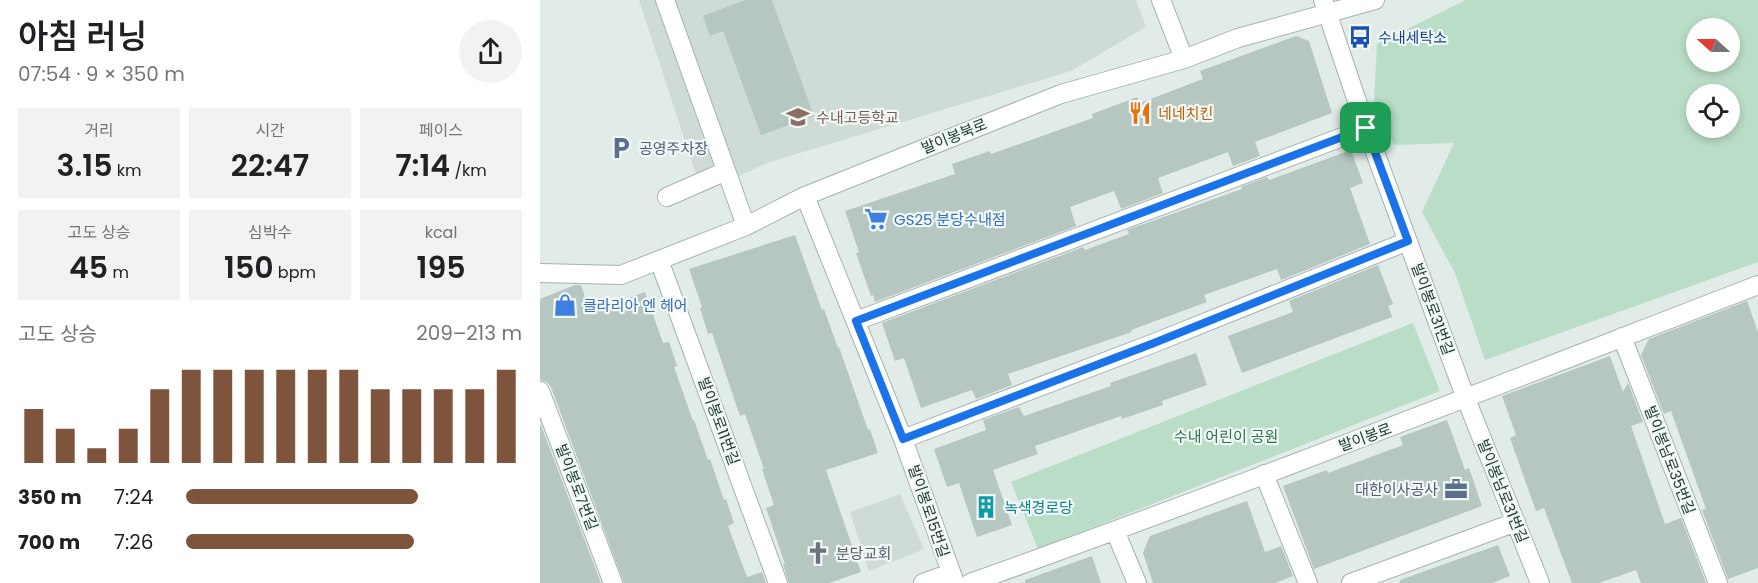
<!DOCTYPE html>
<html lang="ko">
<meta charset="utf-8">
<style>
body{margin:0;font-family:Poppins,"Noto Sans KR",sans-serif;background:#f2f2f2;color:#202124;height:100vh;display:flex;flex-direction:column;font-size:22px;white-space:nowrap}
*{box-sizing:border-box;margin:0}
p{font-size:20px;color:#757577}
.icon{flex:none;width:33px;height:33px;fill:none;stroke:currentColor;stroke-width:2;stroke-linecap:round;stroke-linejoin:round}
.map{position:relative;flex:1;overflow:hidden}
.panel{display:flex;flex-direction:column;background:#fff;width:540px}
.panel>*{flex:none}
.needle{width:39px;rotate:291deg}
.fabs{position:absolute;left:1146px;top:18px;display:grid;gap:12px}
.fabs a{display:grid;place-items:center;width:54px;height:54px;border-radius:50%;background:#fff;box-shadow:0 3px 9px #0003;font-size:30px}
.pin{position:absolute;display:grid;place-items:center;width:51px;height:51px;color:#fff;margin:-26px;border-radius:12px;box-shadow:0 3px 9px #0006}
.round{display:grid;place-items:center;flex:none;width:63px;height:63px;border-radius:32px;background:#f2f2f2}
.overview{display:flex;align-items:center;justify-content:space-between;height:102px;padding:0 18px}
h1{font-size:33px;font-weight:600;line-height:45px}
.figures{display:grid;grid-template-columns:repeat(3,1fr);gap:9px;height:102px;padding:6px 18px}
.figures div{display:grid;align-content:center;border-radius:0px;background:#f2f2f2;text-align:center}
.figures b{font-size:30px;font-weight:600}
.figures small{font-size:16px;font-weight:400}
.figures p{font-size:16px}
.chart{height:168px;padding:12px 18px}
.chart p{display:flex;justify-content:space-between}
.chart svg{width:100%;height:108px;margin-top:6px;stroke:#7e543c;stroke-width:6}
ul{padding:0 18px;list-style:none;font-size:20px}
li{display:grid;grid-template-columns:96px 72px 1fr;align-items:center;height:45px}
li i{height:15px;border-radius:8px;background:#7e543c}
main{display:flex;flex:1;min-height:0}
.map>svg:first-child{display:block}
</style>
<main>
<section class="panel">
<div class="overview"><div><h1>아침 러닝</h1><p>07:54 · 9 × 350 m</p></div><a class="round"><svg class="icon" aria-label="share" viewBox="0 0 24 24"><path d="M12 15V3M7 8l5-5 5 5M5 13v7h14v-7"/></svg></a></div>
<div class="figures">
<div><p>거리</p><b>3.15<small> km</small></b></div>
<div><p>시간</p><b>22:47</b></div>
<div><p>페이스</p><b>7:14<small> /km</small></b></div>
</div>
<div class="figures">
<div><p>고도 상승</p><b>45<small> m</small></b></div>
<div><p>심박수</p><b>150<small> bpm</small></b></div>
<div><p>kcal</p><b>195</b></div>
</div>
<div class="chart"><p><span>고도 상승</span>209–213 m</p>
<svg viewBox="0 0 160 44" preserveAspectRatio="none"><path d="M5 44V22M15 44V30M25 44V38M35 44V30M45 44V14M55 44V6M65 44V6M75 44V6M85 44V6M95 44V6M105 44V6M115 44V14M125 44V14M135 44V14M145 44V14M155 44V6"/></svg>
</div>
<ul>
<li><b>350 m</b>7:24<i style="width:69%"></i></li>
<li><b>700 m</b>7:26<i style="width:68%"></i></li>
</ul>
</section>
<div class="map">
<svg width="1218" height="583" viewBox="0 0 1218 583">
<rect width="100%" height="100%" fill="#e1ebe8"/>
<path fill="#cfdbd7" d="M 99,0 L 596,0 L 606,27 L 531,71 L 227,163 L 162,193 Z
M 360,494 L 384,549 L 329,571 L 310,512 Z"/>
<path fill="#baddc7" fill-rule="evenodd" d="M 926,0 L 1218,0 L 1218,262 L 945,360 L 915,273 L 882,212 L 914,143 L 854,145 L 834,102 L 837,44 ZM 1156,28 L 1190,28 L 1190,62 L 1156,62 ZM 1156,94 L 1190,94 L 1190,128 L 1156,128 Z
M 873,323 L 900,391 L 498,549 L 471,482 Z"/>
<path fill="#b6c6c1" d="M 205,0 L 232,0 L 274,116 L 221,135 L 183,31 L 170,36 L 163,16 Z
M 756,36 L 769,41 L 792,113 L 715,142 L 720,156 L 693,166 L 688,152 L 618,178 L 623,193 L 581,209 L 574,191 L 530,207 L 536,226 L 335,302 L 333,295 L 331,296 L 316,253 L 319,252 L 305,211 L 415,174 L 412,164 L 450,151 L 451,154 L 553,118 L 552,114 L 597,97 L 600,103 L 663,79 L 660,71 Z
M 811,150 L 823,183 L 810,188 L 830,244 L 741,280 L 737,269 L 664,295 L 667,302 L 591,330 L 592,332 L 468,374 L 472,385 L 436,399 L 432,390 L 381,408 L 364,358 L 355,361 L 342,323 L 543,247 L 545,250 L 589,234 L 587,230 L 702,189 L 701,187 L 727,177 L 729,180 Z
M 255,235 L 282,310 L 284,309 L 298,348 L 299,347 L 328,430 L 330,429 L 338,453 L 286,470 L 321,572 L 289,583 L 249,583 L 243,564 L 245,564 L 226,508 L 234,505 L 222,469 L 224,469 L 205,414 L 200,416 L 172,333 L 168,334 L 160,308 L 162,307 L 149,269 Z
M 838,265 L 853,304 L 848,306 L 852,317 L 702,373 L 688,336 L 753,312 L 749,301 Z
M 35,285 L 41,285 L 50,312 L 105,292 L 123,343 L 129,342 L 137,366 L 134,367 L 153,421 L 154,420 L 168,460 L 170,459 L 184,500 L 186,499 L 194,523 L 188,526 L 207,577 L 222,572 L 226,583 L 84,583 L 11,387 L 7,382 L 0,380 L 0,299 Z
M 1207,301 L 1218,332 L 1218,568 L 1188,579 L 1162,510 L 1166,509 L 1131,411 L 1124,414 L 1101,355 L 1109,339 Z
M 656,353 L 667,385 L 622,401 L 623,405 L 582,419 L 581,416 L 495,446 L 498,454 L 453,470 L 472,525 L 437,537 L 419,483 L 407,487 L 394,449 L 446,430 L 443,420 L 479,407 L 484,416 L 571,386 L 570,383 Z
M 1070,356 L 1083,392 L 1088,383 L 1103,422 L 1091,426 L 1125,524 L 1141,518 L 1166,583 L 1101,583 L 1096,570 L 1059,583 L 1032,583 L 1004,508 L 996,511 L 970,438 L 976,435 L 962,396 Z
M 907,420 L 925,470 L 929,468 L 942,506 L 774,569 L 743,486 L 787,470 L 788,473 L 863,445 L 860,437 Z
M 0,423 L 61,583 L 0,583 Z
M 707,501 L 725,552 L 741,546 L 753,576 L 735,583 L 613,583 L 603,553 L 610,536 Z
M 958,545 L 970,576 L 952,583 L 860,583 L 860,580 Z
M 552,556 L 561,583 L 485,583 L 485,580 Z"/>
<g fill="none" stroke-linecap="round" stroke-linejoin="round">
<g stroke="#a4b3b0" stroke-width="20">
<path id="minor" d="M 125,0 L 206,226
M 621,0 L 644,59
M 783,0 L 826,128 L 926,399 L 1000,583
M 265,196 L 363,439 L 415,583
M 127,197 L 186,171
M 119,260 L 238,583
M 0,273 L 81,275 L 206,226 L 265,196 L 521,94 L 644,59 L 698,38 L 835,0
M 316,321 L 826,128
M 1082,337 L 1178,583
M 0,391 L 73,583
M 363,439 L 614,343 L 868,241
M 724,474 L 768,583
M 575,531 L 597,583
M 383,583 L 411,573
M 430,583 C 694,489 956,386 1218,285
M 811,583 L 976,522"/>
</g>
<use href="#minor" stroke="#fff" stroke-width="18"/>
</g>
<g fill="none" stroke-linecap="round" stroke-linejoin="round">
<g stroke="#fff" stroke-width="12">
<path id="route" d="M 826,128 L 868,241 L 614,343 L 363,439 L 316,321 Z"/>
</g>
<use href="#route" stroke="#1a73e8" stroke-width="8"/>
</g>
<defs>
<g id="bus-bare" transform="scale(1.8)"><path d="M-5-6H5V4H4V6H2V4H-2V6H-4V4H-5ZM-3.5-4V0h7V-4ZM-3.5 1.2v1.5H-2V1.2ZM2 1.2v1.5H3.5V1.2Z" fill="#1a4fb4" stroke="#f1f8f5" stroke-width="2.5" paint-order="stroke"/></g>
<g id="restaurant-bare" transform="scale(1.8)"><path d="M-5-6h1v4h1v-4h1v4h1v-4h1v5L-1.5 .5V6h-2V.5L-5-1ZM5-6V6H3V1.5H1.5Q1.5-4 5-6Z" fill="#e8710a" stroke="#f1f8f5" stroke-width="2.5" paint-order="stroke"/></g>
<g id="school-bare" transform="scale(1.8)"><path d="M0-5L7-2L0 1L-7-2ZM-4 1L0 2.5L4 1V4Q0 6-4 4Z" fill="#8d6e63" stroke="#f1f8f5" stroke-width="2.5" paint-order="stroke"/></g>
<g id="parking-bare" transform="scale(1.8)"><path d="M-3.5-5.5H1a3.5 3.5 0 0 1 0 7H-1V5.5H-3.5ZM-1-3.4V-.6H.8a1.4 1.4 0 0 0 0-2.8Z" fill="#5c6f8a" stroke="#f1f8f5" stroke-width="2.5" paint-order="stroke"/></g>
<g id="supermarket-bare" transform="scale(1.8)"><path d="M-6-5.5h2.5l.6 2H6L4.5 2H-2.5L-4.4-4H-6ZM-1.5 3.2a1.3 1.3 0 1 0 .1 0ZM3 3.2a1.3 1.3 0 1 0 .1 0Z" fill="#3f7fe0" stroke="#f1f8f5" stroke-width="2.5" paint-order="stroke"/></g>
<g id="shop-bare" transform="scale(1.8)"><path d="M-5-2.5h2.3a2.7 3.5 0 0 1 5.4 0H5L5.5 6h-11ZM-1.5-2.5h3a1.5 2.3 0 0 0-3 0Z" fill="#3f7fe0" stroke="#f1f8f5" stroke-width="2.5" paint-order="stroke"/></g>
<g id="office-bare" transform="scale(1.8)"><path d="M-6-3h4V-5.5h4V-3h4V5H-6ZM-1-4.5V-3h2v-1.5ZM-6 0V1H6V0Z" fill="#5c6f8a" stroke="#f1f8f5" stroke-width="2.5" paint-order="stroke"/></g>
<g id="building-bare" transform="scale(1.8)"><path d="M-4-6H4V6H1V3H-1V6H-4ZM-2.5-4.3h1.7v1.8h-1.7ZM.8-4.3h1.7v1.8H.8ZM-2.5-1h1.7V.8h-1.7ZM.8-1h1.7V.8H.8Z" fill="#0f9aa8" stroke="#f1f8f5" stroke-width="2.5" paint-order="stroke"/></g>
<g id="church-bare" transform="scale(1.8)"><path d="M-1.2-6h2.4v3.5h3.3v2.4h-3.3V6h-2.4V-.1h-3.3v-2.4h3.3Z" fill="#6b7280" stroke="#f1f8f5" stroke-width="2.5" paint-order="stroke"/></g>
</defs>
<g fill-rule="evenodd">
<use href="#bus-bare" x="820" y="37"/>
<use href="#restaurant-bare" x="600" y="113"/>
<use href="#school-bare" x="258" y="117"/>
<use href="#parking-bare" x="81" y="148"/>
<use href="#supermarket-bare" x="336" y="219"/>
<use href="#shop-bare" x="25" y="305"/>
<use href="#office-bare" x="916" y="489"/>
<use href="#building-bare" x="446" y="507"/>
<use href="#church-bare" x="278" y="553"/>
</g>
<g text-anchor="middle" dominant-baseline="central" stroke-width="4.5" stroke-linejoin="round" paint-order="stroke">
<g font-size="15" fill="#164399" stroke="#f1f8f5" text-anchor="start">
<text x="838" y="37">수내세탁소</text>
</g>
<g font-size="15" fill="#c56008" stroke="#f1f8f5" text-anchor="start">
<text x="618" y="113">네네치킨</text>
</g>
<g font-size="15" fill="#785e54" stroke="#f1f8f5" text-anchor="start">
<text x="276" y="117">수내고등학교</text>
</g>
<g font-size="15" fill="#213c38" stroke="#f1f8f5">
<text transform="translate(414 136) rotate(-22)">발이봉북로</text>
<text transform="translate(893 309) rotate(70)">발이봉로31번길</text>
<text transform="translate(179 421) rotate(70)">발이봉로11번길</text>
<text transform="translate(825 437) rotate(-20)">발이봉로</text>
<text transform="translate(1130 460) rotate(69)">발이봉남로35번길</text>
<text transform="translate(37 487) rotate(69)">발이봉로7번길</text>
<text transform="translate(963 491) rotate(68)">발이봉남로31번길</text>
<text transform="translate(389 511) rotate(71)">발이봉로15번길</text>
</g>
<g font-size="15" fill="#4e5e75" stroke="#f1f8f5" text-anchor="start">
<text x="99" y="148">공영주차장</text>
<text x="898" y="489" text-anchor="end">대한이사공사</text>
</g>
<g font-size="15" fill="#366cbe" stroke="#f1f8f5" text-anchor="start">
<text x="354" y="219">GS25 분당수내점</text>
<text x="43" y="305">클라리아 엔 헤어</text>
</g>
<g font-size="15" fill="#2b7350" stroke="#f1f8f5">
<text x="686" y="436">수내 어린이 공원</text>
</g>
<g font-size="15" fill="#0d838f" stroke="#f1f8f5" text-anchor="start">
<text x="464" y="507">녹색경로당</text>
</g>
<g font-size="15" fill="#5b616d" stroke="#f1f8f5" text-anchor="start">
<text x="296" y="553">분당교회</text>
</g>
</g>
</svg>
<div class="fabs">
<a><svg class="needle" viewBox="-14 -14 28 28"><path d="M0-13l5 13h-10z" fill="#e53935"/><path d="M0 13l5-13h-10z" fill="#757577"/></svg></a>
<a><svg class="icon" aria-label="locate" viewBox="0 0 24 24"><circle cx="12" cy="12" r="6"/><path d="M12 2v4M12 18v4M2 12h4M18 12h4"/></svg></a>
</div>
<div class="pin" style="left:826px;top:128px;background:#1e9e55"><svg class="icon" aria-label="arrive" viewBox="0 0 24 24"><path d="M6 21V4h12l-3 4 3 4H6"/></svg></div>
</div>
</main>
